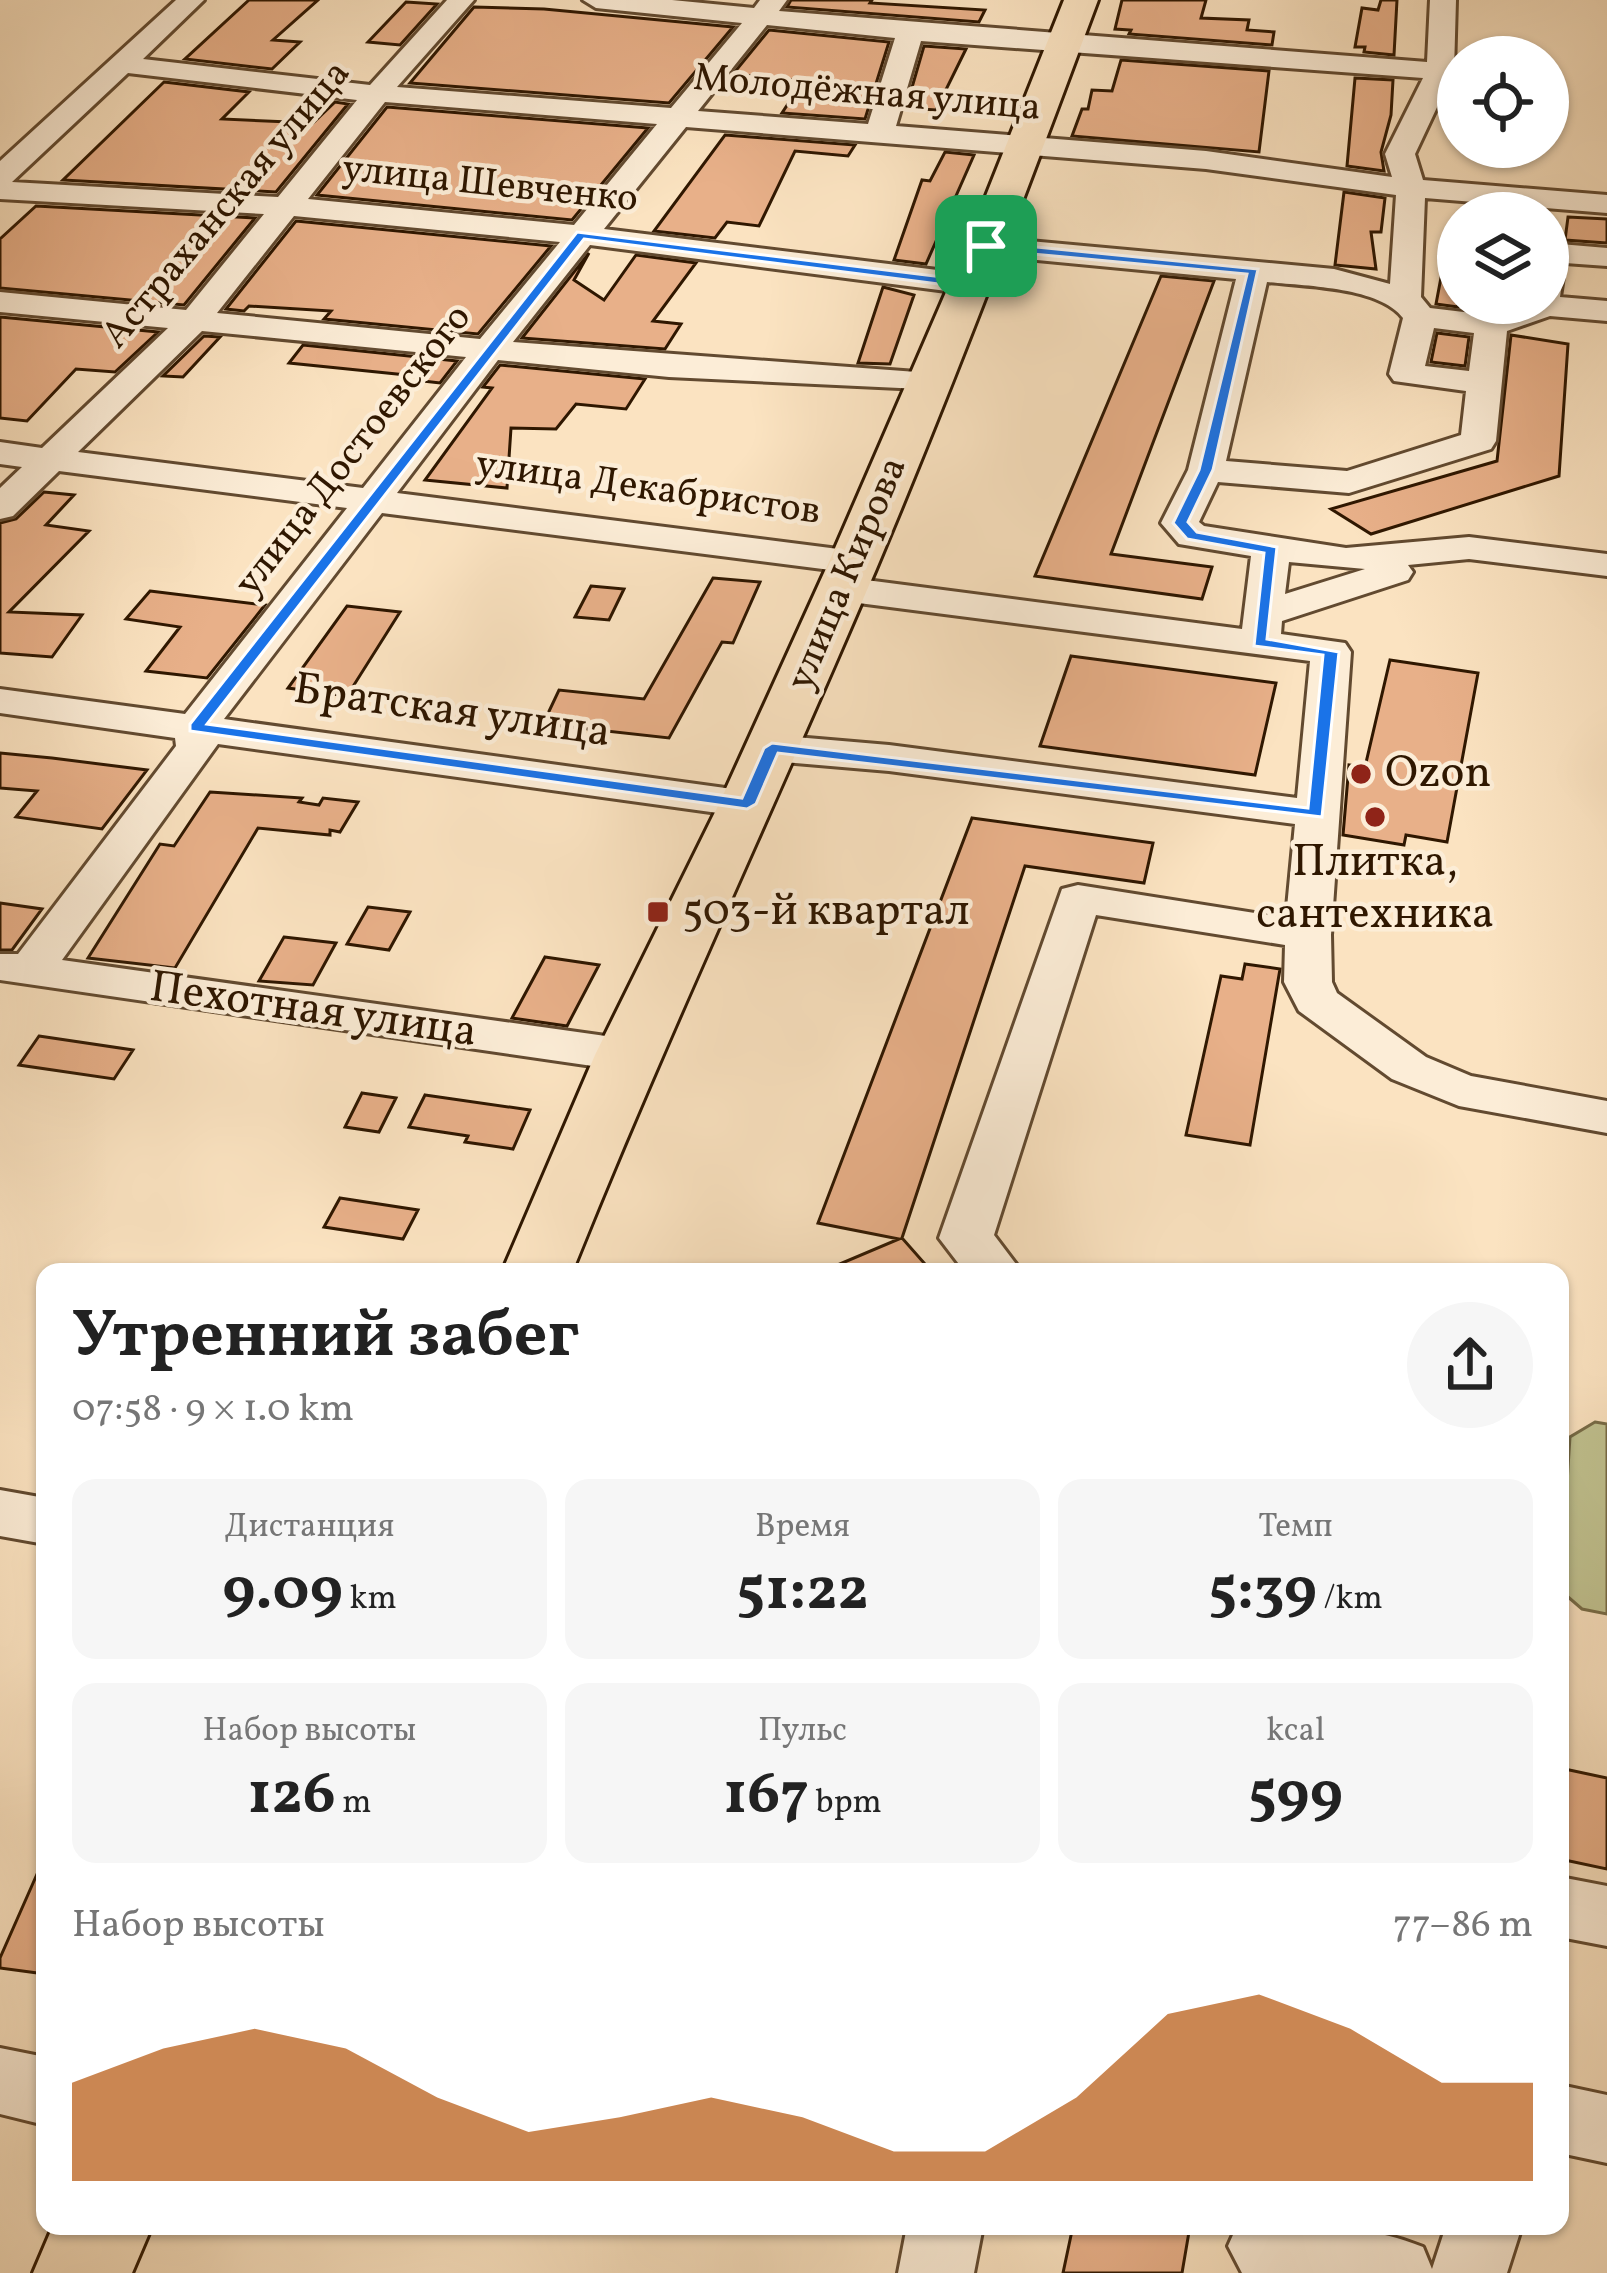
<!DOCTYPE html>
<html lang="ru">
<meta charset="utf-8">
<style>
body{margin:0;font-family:Vollkorn,serif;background:#f6f6f6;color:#222;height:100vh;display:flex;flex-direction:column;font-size:45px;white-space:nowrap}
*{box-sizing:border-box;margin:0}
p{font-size:39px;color:#767676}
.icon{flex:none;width:66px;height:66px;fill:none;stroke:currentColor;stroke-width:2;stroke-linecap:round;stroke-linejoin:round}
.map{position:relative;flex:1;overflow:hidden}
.sheet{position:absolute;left:36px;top:1263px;width:1533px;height:972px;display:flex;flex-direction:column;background:#fff;border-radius:24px;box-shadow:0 3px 9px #0004}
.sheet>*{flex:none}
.tools{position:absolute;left:1437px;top:36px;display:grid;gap:24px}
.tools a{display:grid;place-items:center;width:132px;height:132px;border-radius:50%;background:#fff;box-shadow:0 3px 9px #0004;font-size:60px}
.pin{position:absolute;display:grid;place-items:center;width:102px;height:102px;color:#fff;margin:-51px;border-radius:24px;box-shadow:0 6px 18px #0006}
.round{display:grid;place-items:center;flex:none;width:126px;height:126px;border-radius:63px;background:#f6f6f6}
.head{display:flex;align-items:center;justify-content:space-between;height:204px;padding:0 36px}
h1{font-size:66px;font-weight:700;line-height:90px}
.stats{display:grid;grid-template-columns:repeat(3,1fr);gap:18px;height:204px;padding:12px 36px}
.stats div{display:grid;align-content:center;border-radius:24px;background:#f6f6f6;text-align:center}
.stats b{font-size:60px;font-weight:700}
.stats small{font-size:33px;font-weight:400}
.stats p{font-size:33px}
.chart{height:336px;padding:24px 36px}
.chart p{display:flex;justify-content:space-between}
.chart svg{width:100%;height:216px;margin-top:12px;fill:#b45309;opacity:.7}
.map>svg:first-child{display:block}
</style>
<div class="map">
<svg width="1607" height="2273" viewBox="0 0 1607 2273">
<rect width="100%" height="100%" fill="#fbe3c1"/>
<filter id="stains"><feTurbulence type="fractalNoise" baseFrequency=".00167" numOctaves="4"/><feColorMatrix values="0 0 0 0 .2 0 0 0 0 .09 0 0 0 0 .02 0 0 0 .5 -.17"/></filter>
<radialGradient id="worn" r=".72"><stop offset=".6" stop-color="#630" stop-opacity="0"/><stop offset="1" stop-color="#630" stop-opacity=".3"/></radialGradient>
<path fill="#c1c391" stroke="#786d48" stroke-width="3" d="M 1595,1422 L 1607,1424 L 1607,1614 L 1582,1609 L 1560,1590 L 1570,1437 Z"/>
<path fill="#e8b089" stroke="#2f1700" stroke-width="3" d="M 249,0 L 318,0 L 273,40 L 300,42 L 272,69 L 185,59 Z
M 791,0 L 872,0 L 870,3 L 985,10 L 979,22 L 787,7 Z
M 1122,0 L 1206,0 L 1201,18 L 1249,20 L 1247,30 L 1274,32 L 1272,45 L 1129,34 L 1131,30 L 1115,29 Z
M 1381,0 L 1397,0 L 1394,55 L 1364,52 L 1365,47 L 1355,47 L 1362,8 L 1378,10 Z
M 406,2 L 437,4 L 400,45 L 368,42 Z
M 474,7 L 544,9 L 733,27 L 669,103 L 410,83 Z
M 769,30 L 889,42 L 865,119 L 782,113 L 803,81 L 733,74 Z
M 924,46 L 966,49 L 936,110 L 906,108 Z
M 1121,60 L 1269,71 L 1259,152 L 1072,136 L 1082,109 L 1088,109 L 1092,90 L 1112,91 Z
M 1355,78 L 1393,80 L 1391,115 L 1381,152 L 1384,171 L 1347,166 Z
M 164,82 L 249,92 L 222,119 L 313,123 L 335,102 L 348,104 L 276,192 L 63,180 Z
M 387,107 L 648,128 L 572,220 L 317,195 Z
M 725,135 L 765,138 L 855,145 L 848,156 L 795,151 L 759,226 L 727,222 L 715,238 L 654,231 Z
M 945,152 L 974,155 L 926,264 L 894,260 L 922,180 L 930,181 Z
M 1344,192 L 1385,198 L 1381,232 L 1371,232 L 1376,269 L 1335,265 Z
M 36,206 L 255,218 L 184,305 L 0,288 L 0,239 Z
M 1568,217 L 1607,219 L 1607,243 L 1565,240 Z
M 296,221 L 551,246 L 478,334 L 324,319 L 331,311 L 249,306 L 244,311 L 226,309 Z
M 589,253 L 574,280 L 604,300 L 636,255 L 696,263 L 653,321 L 681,324 L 665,349 L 522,338 Z
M 1443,267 L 1458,269 L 1458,307 L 1436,304 Z
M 1161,276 L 1214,281 L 1111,554 L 1212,567 L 1202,599 L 1035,576 Z
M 883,287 L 914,295 L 890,364 L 858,363 Z
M 0,317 L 158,332 L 115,372 L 76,369 L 27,421 L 0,418 Z
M 1437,333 L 1469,337 L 1465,366 L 1431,362 Z
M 1511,335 L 1568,344 L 1559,476 L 1371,534 L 1331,509 L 1497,461 Z
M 204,336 L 220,337 L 183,377 L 163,376 Z
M 303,345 L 457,361 L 440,383 L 423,381 L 426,377 L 289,363 Z
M 500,365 L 645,379 L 626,409 L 576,404 L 556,429 L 511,428 L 507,488 L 425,480 L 492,388 L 483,387 Z
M 44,492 L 74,495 L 46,525 L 89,531 L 9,612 L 82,615 L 52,657 L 0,653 L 0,523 L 16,519 Z
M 713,578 L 760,582 L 733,643 L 722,642 L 669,738 L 543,724 L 559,690 L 644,699 Z
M 591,586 L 624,589 L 609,620 L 575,617 Z
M 150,591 L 265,605 L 207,678 L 146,671 L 180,627 L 126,619 Z
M 347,606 L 400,612 L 347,696 L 288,688 Z
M 1071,656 L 1276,683 L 1255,775 L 1040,746 Z
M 1390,660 L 1478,673 L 1447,842 L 1406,835 L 1404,845 L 1343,835 L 1349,765 L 1365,767 Z
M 0,753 L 52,758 L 147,770 L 102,829 L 16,817 L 37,791 L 0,788 Z
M 210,792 L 302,798 L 299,802 L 319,805 L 323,798 L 358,802 L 340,832 L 330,830 L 330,835 L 258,828 L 175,968 L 88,958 L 160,844 L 174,846 Z
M 972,818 L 1153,843 L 1144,883 L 1025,866 L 902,1238 L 932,1272 L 821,1272 L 899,1239 L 818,1223 Z
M 0,903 L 42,909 L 12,950 L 0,950 Z
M 368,907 L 410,912 L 389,950 L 347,944 Z
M 284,937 L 336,943 L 313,985 L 259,981 Z
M 545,957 L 599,965 L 567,1026 L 512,1018 Z
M 1245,964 L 1280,969 L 1250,1145 L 1186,1135 L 1221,976 L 1242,979 Z
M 39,1036 L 133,1050 L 114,1079 L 19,1065 Z
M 362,1093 L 396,1098 L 379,1132 L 345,1127 Z
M 425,1095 L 530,1110 L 513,1149 L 465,1142 L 468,1136 L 409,1127 Z
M 340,1198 L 418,1210 L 403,1239 L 324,1227 Z
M 1560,1768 L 1607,1778 L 1607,1869 L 1560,1859 Z
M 45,1856 L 45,1974 L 0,1968 L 0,1958 Z
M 1073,2226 L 1190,2226 L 1182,2273 L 1063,2273 Z"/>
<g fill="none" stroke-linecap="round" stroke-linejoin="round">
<g stroke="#624a30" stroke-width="6">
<path id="minor" d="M 176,0 L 204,0 L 143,59 L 370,85 L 447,0 L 474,0 L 397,87 L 671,108 L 742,23 L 596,8 L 583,0 L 672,0 L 754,8 L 760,0 L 787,0 L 779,11 L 1427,62 L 1430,0 L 1456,0 L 1454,71 L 1415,154 L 1423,180 L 1607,195 L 1607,213 L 1425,198 L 1421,297 L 1430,308 L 1489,315 L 1524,303 L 1548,303 L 1548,243 L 1607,248 L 1607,266 L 1565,263 L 1560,297 L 1607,301 L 1607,321 L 1550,316 L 1507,331 L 1496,441 L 1491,449 L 1349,493 L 1218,482 L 1199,522 L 1204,526 L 1346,548 L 1469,537 L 1607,554 L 1607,576 L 1469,559 L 1408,565 L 1413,572 L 1408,580 L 1282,621 L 1281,634 L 1345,643 L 1351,652 L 1331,935 L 1332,982 L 1337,993 L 1426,1057 L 1471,1076 L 1607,1101 L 1607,1133 L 1459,1106 L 1392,1079 L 1299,1011 L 1284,982 L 1285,945 L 1096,915 L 994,1235 L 1022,1272 L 965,1272 L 939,1238 L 1062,889 L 1078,885 L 1286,918 L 1295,824 L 889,771 L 772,761 L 757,757 L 751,748 L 757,739 L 772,735 L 889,745 L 1297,798 L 1310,661 L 843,601 L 829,597 L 824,589 L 829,581 L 843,577 L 1242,629 L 1251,556 L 1179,544 L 1161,523 L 1188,470 L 1236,279 L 986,255 L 970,246 L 986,237 L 1334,269 L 1390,284 L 1396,195 L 1206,169 L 686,127 L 604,229 L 970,274 L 986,284 L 970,294 L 590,245 L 513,342 L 930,373 L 942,376 L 947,383 L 942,390 L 669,377 L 498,360 L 397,493 L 854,551 L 868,554 L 873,562 L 868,570 L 854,573 L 382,513 L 224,719 L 747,791 L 762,795 L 769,804 L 762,813 L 747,817 L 218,744 L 62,960 L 627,1039 L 644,1044 L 652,1055 L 644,1066 L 627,1071 L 0,980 L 0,954 L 18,954 L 176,746 L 175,738 L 0,713 L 0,689 L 185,714 L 347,508 L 59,471 L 13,516 L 0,519 L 0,488 L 22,467 L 0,464 L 0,442 L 42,448 L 168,328 L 0,312 L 0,292 L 186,310 L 264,214 L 0,199 L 0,161 ZM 767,25 L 895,38 L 868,124 L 698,111 ZM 921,41 L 1423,78 L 1385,154 L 1392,177 L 1206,151 L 896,126 ZM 128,73 L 357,100 L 278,197 L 12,182 ZM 385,102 L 657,124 L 574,225 L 308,199 ZM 294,216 L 560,242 L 480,339 L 217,313 ZM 1267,282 C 1305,286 1380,287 1403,318 L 1389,374 L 1394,381 L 1466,391 L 1461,435 L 1347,471 L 1226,461 ZM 1434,328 L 1474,333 L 1469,371 L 1425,366 ZM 202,331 L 466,357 L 363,488 L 78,452 ZM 1289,562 L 1365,569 L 1285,594 Z
M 0,1490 L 45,1498 L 45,1544 L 0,1536 Z
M 1560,1877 L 1607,1886 L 1607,1946 L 1560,1937 Z
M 0,2048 L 45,2057 L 45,2125 L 0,2114 Z
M 1560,2085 L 1607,2095 L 1607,2163 L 1560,2153 Z
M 907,2226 L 983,2226 L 974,2273 L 898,2273 Z
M 1237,2226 C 1301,2226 1362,2222 1423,2247 L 1432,2269 L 1446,2226 L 1522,2226 L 1507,2273 L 1242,2273 L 1228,2246 Z"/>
</g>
<g stroke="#2f1700" stroke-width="6">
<path id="major" d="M 1064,0 L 1098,0 C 1027,191 955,382 876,569 C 776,804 667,1035 572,1272 L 502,1272 L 595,1055 L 719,804 L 829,562 L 966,246 Z
M 53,2226 L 152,2226 L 132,2273 L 33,2273 Z"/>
</g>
<use href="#minor" fill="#fcedd7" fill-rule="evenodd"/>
<use href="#major" fill="#fbe3c1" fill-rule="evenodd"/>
</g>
<path fill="#1a73e8" stroke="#fff" stroke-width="3" fill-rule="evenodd" d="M 577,232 L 966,280 L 986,242 L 1258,269 L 1213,470 L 1188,522 L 1197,532 L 1277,547 L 1267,639 L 1339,652 L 1322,817 L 778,753 L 756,804 L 747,809 L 190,731 L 190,724 ZM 584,239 L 970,288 L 976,284 L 990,250 L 1247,274 L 1199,470 L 1173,523 L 1187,539 L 1264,553 L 1254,646 L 1323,655 L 1308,808 L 772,743 L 764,748 L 742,798 L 207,724 Z"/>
<g fill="#8f2418" stroke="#fcedd7" stroke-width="4.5">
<circle cx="1361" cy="774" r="12"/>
<circle cx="1375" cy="817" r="12"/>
<rect x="646" y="900" width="24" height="24" rx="6"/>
</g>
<g text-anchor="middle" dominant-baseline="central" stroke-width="9" stroke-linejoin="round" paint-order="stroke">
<g font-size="39" fill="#2f1700" stroke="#fcedd7">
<text transform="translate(867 94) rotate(5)">Молодёжная улица</text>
<text transform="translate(490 185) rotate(6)">улица Шевченко</text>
<text transform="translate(227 205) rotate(-50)">Астраханская улица</text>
<text transform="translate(354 451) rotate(-52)">улица Достоевского</text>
<text transform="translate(648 489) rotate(8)">улица Декабристов</text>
<text transform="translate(848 574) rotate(-67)">улица Кирова</text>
</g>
<g font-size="45" fill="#2f1700" stroke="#fcedd7">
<text transform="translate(452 712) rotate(8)">Братская улица</text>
<text transform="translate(313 1011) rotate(8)">Пехотная улица</text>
</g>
<g font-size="45" fill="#2f1700" stroke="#fcedd7" text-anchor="start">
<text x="1385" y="774">Ozon</text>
<text x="1375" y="863" text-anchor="middle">Плитка,<tspan x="1375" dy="52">сантехника</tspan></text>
<text x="682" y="912">503-й квартал</text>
</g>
</g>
<rect width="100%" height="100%" filter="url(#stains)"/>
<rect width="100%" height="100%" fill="url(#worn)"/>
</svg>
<div class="tools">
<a><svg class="icon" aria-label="locate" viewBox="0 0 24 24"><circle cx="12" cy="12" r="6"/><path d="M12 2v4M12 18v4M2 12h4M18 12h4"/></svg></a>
<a><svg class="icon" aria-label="layers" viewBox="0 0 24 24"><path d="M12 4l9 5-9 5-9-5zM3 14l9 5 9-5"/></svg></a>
</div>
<div class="pin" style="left:986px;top:246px;background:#1e9e55"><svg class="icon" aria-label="arrive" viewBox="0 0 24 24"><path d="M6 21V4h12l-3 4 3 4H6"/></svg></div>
<section class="sheet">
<div class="head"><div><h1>Утренний забег</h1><p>07:58 · 9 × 1.0 km</p></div><a class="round"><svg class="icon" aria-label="share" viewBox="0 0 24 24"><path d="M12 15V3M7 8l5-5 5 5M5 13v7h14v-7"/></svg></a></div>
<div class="stats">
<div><p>Дистанция</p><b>9.09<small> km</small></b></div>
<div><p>Время</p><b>51:22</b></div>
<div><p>Темп</p><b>5:39<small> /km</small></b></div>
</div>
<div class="stats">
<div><p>Набор высоты</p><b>126<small> m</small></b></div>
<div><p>Пульс</p><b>167<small> bpm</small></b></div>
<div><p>kcal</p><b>599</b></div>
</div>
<div class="chart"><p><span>Набор высоты</span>77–86 m</p>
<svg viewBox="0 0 160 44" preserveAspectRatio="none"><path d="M0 44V24L10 17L20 13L30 17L40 27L50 34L60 31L70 27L80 31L90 38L100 38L110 27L120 10L130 6L140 13L150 24L160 24V44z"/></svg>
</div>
</section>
</div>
